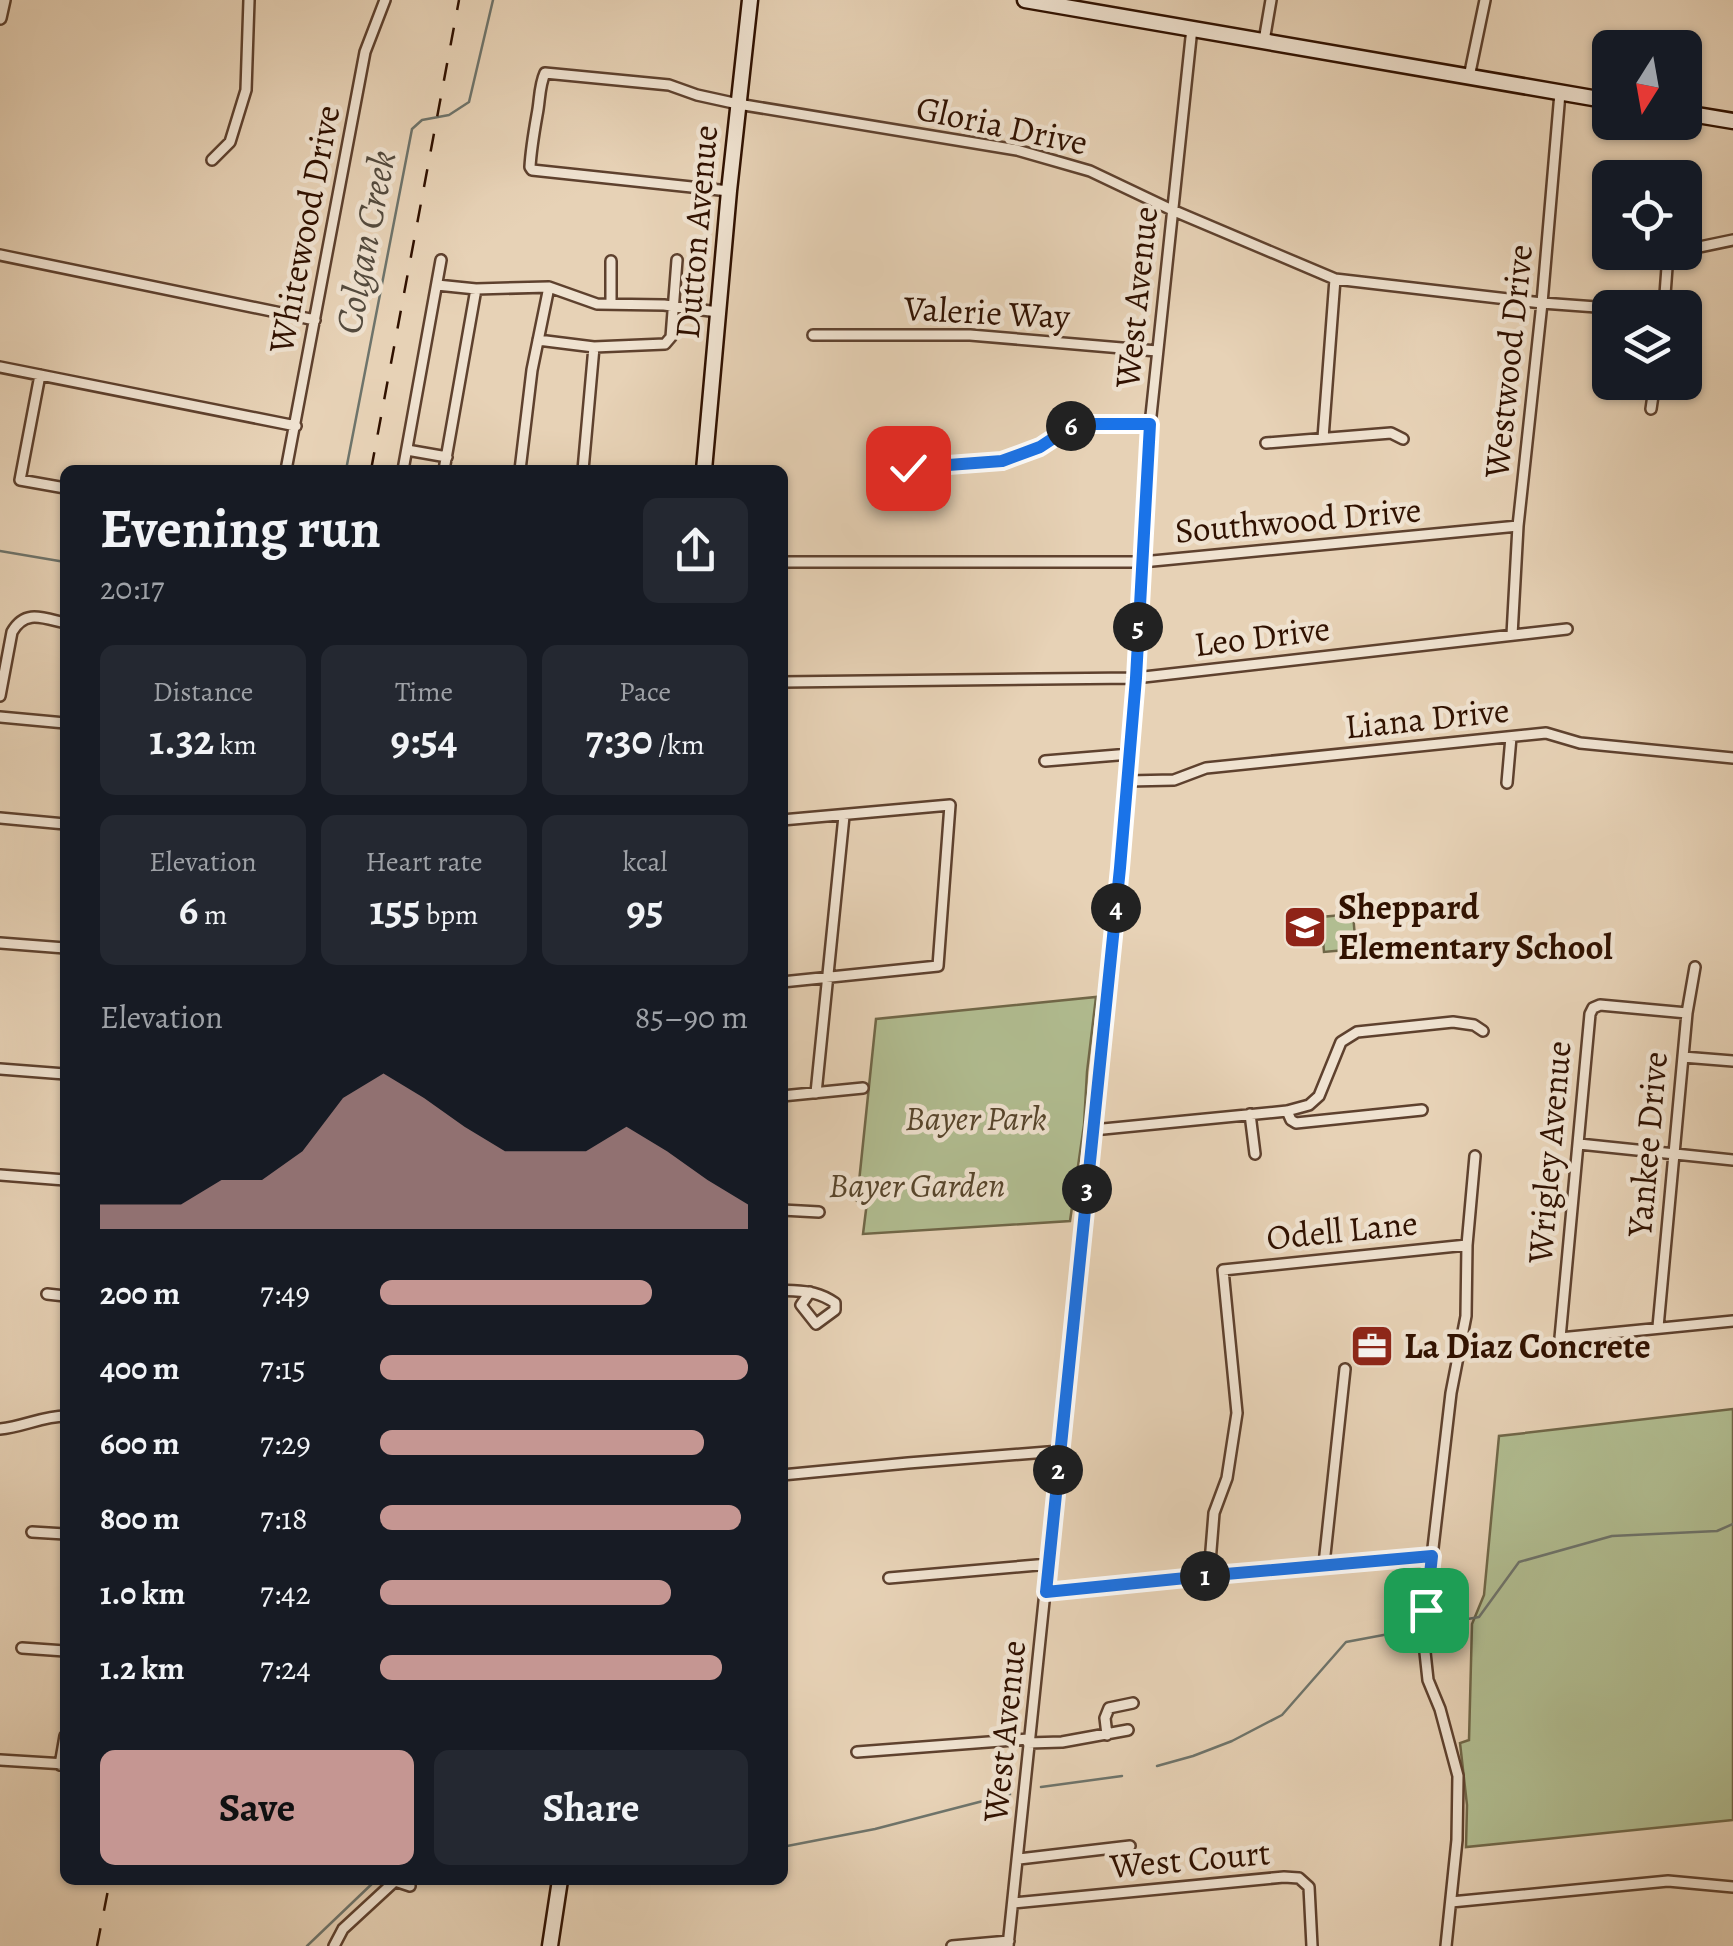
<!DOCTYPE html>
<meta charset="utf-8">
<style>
body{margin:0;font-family:Alegreya,serif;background:#242831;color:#f1f3f6;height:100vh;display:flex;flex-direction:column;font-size:38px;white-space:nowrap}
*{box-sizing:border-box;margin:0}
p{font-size:32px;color:#9ea1a6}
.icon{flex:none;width:55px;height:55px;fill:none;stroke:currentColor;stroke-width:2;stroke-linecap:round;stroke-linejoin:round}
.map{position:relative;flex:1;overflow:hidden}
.sheet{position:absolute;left:60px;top:465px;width:728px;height:1420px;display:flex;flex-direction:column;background:#171b24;border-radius:15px;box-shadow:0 2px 8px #0004}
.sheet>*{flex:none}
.needle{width:65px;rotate:191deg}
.fabs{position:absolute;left:1592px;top:30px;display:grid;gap:20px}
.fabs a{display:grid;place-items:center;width:110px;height:110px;border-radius:15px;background:#171b24;box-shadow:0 2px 8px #0004;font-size:50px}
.pin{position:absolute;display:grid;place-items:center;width:85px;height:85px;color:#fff;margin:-42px;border-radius:20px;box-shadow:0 5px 15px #0006}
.km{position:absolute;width:50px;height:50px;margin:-25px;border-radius:50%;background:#222;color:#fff;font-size:28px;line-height:50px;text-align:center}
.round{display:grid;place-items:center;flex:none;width:105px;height:105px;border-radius:15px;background:#242831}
.headline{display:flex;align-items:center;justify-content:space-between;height:170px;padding:0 40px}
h1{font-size:55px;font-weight:600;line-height:75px}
.figures{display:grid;grid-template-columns:repeat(3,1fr);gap:15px;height:170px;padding:10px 40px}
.figures div{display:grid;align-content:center;border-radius:15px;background:#242831;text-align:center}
.figures b{font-size:42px;font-weight:600}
.figures small{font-size:28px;font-weight:400}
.figures p{font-size:28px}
.chart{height:280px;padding:20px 40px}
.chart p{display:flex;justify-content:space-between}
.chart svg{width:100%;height:180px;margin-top:10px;fill:#c59692;opacity:.7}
.primary-button{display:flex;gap:20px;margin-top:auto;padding:20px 40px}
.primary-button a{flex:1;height:115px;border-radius:15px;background:#c59692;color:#111;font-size:40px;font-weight:600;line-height:115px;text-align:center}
.primary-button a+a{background:#242831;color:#f1f3f6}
ul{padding:0 40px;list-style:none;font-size:32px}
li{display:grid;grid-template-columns:160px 120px 1fr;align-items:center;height:75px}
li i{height:25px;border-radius:12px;background:#c59692}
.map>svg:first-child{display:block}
</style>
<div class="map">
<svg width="1733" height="1946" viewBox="0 0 1733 1946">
<rect width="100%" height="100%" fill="#e7d2b6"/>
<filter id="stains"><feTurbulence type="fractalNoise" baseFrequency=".002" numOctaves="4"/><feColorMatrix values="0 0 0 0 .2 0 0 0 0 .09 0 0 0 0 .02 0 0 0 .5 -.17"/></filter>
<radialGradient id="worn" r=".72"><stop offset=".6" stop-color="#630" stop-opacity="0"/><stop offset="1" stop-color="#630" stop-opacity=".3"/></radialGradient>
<path fill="#b1bd91" stroke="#706748" stroke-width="2.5" d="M 1353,914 L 1356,949 L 1324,952 L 1321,917 Z
M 1096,997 L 1087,1072 L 1084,1125 L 1070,1221 L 863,1234 L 867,1202 L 857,1201 L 876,1019 Z
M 1733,1409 L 1733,1820 L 1466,1847 L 1467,1805 L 1460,1743 L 1469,1740 L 1472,1624 L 1484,1595 L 1499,1436 Z"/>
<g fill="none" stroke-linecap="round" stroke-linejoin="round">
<path stroke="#6e746b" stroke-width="2.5" d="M 346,470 L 412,129 L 422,120 L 449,115 L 469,102 L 493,0
M 0,551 L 65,562
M 1429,1626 L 1479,1617 L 1519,1562 L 1612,1536 L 1717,1531 L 1733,1524
M 1157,1766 L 1193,1756 L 1232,1741 L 1282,1715 L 1346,1642 L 1421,1628
M 1041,1787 L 1122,1776
M 782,1847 L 875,1829 L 1010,1794
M 307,1946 L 376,1880"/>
<g stroke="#5e412e" stroke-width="14">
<path id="minor" d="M 1264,41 L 1271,0
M 1469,77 L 1485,0
M 212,160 L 230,142 L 246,90 L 249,0
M 729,191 L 532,170 L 530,167 C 531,149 534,132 537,115 C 540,101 539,86 545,73 L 669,85 L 697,95 L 738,104 L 1017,150 L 1090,171 L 1172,210 L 1335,279 L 1542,303 L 1610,308
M 1685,250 L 1733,240
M 0,255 L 315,320
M 611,261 L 611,304
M 437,285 L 476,289 L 549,287 L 597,304 L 664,305 L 718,312
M 1664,308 L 1668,254 L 1676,252
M 813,335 L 970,335 L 1157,351
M 538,340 L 594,347 L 665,344 L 671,337 L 677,260
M 0,367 L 296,426
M 40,375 L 20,480 L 65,488
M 1651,409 L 1655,382
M 1323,438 L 1335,279
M 1266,443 L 1391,433 L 1403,439
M 407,450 L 447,457
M 908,468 L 1002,461 L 1039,447 L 1075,424 L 1150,425
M 286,470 L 365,52 L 385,0
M 403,470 L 441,260
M 444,470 L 476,289
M 520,470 L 532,370 L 549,287
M 583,470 L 594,347
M 782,562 L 1142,562 L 1518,526
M 1512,635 L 1518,526 L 1542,303 L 1560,93
M 782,682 L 1135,678 L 1567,629
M 0,696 L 12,632 C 25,609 43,618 65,623
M 0,717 L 65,723
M 1045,761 L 1130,754
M 1128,781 L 1174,780 L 1206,768 L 1546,733 L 1580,743 L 1733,758
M 1507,783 L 1511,737
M 0,818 L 65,824
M 782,820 L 950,805 L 938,966 L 782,982
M 0,943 L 65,948
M 1687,1013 L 1600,1005 L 1593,1008 L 1590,1014 L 1560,1338 L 1733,1321
M 1683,1057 L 1733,1061
M 0,1069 L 65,1074
M 816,1093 L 844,816
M 782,1096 L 863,1088
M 1287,1111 L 1291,1120 L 1296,1123 L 1422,1110
M 1250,1114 L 1255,1154
M 1093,1130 L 1287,1111 L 1309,1105 L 1319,1096 L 1341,1042 L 1357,1032 L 1453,1022 L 1474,1025 L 1483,1031
M 1579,1144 L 1733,1160
M 0,1175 L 65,1180
M 782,1210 L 819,1212
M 782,1290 C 804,1292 816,1290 835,1303 L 835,1310 L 816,1324 L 801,1305 L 810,1292
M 47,1294 L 65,1296
M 1658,1327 L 1687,1013 L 1695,967
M 0,1429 C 22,1427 44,1416 65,1416
M 782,1475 L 908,1463 L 1060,1451
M 32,1532 L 65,1534
M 1324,1564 L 1345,1369
M 1209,1575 L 1214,1513 L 1227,1478 L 1237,1413 L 1223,1270 L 1467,1245
M 889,1578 L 1049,1564
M 1046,1592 L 1432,1556
M 22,1648 L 65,1651
M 1107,1735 L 1105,1718 L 1109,1708 L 1133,1703
M 1028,1743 L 1062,1742 L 1128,1730
M 857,1752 L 1028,1739
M 0,1760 L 65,1764
M 60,1765 L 65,1736
M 1019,1859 L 1130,1846
M 1451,1902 L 1668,1881 L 1733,1887
M 1013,1903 L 1284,1877 L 1299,1878 L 1309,1887 L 1312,1946
M 334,1946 L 343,1929 L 395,1881 L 410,1886
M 952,1946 L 1009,1941
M 1008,1946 L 1122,855 L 1135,678 L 1150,425 L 1192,28
M 1446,1946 L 1457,1840 L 1458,1776 L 1440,1709 L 1428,1680 L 1423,1634 L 1451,1393 L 1466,1316 L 1467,1245 L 1475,1156"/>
</g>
<g stroke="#5e412e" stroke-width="16">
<path id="tertiary" d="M 0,18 L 4,0"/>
</g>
<g stroke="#301100" stroke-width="19">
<path id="secondary" d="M 1025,0 L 1610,101
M 1685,113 L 1733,121
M 704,470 L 729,191 L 750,0
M 550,1946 L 560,1880"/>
</g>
<use href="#minor" stroke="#efe2d0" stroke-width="9"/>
<use href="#tertiary" stroke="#efe2d0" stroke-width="11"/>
<use href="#secondary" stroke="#efe2d0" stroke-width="14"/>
<path stroke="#301100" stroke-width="2.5" stroke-dasharray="18 18" stroke-linecap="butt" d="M 371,470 L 459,0
M 97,1946 L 110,1880"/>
</g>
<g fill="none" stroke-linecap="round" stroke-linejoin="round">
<g stroke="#fff" stroke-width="20">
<path id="route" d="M 908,468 L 1002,461 L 1040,447 L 1075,424 L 1150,424 L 1136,678 L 1120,868 L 1046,1592 L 1226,1574 L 1432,1556 L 1426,1610"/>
</g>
<use href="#route" stroke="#1a73e8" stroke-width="12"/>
</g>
<defs>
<g id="school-square" transform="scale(2.25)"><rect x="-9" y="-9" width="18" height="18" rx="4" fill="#8f2418" stroke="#efe2d0"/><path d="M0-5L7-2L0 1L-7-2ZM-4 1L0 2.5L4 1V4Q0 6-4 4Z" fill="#fff"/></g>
<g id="office-square" transform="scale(2.25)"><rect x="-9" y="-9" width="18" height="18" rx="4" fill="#8f2418" stroke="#efe2d0"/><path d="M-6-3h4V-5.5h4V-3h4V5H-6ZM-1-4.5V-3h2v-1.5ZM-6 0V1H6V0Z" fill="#fff"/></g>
</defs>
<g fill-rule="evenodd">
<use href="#school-square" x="1305" y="927"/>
<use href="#office-square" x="1372" y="1346"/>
</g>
<g text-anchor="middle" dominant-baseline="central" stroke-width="9" stroke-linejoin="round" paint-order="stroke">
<g font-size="35" fill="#301100" stroke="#efe2d0">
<text transform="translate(1002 125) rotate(12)">Gloria Drive</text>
<text transform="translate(304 229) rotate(-79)">Whitewood Drive</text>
<text transform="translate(696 232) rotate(-85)">Dutton Avenue</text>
<text transform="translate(1136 297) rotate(-84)">West Avenue</text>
<text transform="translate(987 312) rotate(3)">Valerie Way</text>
<text transform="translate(1508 361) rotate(-84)">Westwood Drive</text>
<text transform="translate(1298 520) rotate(-5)">Southwood Drive</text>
<text transform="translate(1262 636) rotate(-7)">Leo Drive</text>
<text transform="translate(1427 718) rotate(-6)">Liana Drive</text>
<text transform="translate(1647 1144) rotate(-85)">Yankee Drive</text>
<text transform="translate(1549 1152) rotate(-85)">Wrigley Avenue</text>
<text transform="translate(1342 1230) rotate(-6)">Odell Lane</text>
<text transform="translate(1004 1731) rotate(-84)">West Avenue</text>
<text transform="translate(1190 1859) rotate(-5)">West Court</text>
</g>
<g font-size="35" font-weight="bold" fill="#301100" stroke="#efe2d0" text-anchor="start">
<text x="1338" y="907">Sheppard<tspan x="1338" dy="40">Elementary School</tspan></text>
<text x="1404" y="1346">La Diaz Concrete</text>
</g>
<g font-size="35" font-style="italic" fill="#57452c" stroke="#efe2d0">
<text x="976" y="1118">Bayer Park</text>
<text x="917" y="1185">Bayer Garden</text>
</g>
<g font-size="38" font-style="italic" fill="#544b3e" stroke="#efe2d0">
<text transform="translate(365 242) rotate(-79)">Colgan Creek</text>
</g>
</g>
<rect width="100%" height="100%" filter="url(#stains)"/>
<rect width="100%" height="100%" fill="url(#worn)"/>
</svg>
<div class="fabs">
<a><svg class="needle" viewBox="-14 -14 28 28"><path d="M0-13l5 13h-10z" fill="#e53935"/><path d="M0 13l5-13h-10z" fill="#9ea1a6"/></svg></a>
<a><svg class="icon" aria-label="locate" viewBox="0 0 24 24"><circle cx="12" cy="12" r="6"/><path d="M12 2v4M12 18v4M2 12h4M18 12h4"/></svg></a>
<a><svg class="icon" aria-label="layers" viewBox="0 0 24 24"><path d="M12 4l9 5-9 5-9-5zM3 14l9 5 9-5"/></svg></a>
</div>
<div class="pin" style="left:1426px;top:1610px;background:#1e9e55"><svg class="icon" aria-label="arrive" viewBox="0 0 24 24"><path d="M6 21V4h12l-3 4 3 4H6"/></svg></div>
<div class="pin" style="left:908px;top:468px;background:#d93025"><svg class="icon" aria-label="check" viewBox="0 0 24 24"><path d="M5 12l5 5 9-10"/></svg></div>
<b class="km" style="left:1205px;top:1576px">1</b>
<b class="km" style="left:1058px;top:1470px">2</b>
<b class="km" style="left:1087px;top:1189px">3</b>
<b class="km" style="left:1116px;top:908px">4</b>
<b class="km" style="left:1138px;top:627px">5</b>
<b class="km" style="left:1071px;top:426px">6</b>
<section class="sheet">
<div class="headline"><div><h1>Evening run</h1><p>20:17</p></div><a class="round"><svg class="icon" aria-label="share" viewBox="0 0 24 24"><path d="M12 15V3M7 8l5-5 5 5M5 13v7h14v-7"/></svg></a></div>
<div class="figures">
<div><p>Distance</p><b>1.32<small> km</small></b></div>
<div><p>Time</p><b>9:54</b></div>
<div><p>Pace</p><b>7:30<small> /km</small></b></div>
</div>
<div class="figures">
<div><p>Elevation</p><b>6<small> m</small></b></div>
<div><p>Heart rate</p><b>155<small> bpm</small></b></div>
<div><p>kcal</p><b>95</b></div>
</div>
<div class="chart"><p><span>Elevation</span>85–90 m</p>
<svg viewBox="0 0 160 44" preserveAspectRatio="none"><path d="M0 44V38L10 38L20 38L30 32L40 32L50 25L60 12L70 6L80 12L90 19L100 25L110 25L120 25L130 19L140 25L150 32L160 38V44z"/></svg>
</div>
<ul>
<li><b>200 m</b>7:49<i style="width:74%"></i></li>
<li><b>400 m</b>7:15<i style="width:100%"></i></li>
<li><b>600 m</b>7:29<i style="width:88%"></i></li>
<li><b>800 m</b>7:18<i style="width:98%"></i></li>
<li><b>1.0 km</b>7:42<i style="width:79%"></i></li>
<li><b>1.2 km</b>7:24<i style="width:93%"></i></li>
</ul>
<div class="primary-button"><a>Save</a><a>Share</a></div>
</section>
</div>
